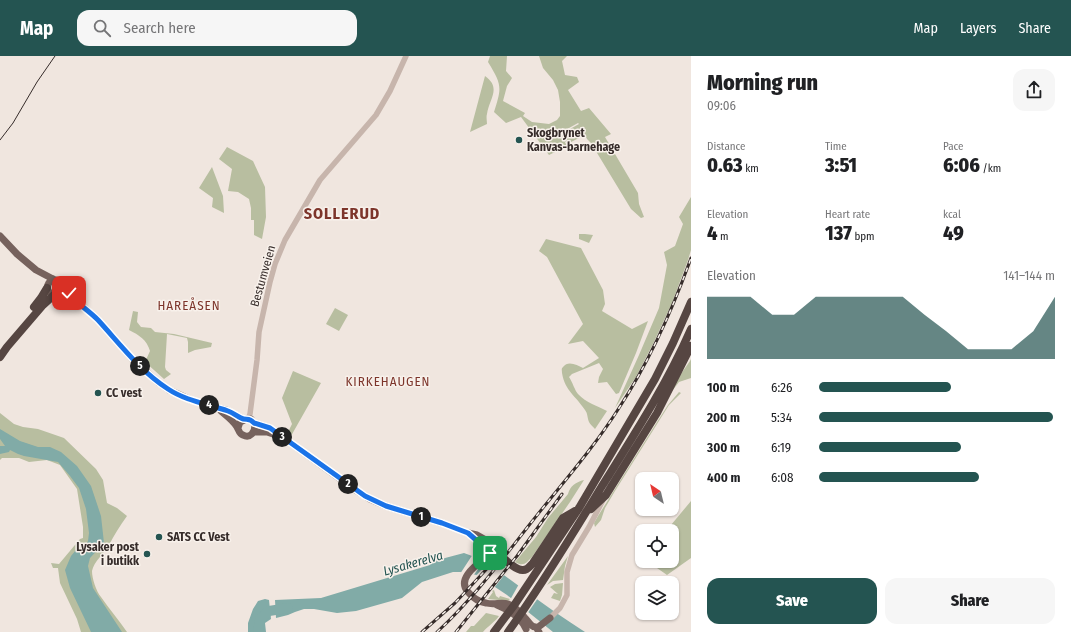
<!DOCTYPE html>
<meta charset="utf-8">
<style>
body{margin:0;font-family:"Fira Sans Condensed",sans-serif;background:#f6f6f6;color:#202124;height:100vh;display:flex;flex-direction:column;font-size:15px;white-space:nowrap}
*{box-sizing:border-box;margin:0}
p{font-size:13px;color:#757577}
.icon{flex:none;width:22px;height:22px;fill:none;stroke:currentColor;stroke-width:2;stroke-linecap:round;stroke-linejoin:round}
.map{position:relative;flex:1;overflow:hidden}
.details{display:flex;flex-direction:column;background:#fff;width:380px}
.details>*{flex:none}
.needle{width:26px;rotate:325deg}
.fabs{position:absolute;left:635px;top:416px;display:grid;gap:8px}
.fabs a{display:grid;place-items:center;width:44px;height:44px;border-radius:8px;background:#fff;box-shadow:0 1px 3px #0004;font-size:20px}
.pin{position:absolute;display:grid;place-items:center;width:34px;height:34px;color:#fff;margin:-17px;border-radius:8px;box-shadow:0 2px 6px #0006}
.km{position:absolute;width:20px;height:20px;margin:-10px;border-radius:50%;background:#222;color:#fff;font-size:11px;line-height:20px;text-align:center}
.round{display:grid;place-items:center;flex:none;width:42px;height:42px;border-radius:12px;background:#f6f6f6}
.headline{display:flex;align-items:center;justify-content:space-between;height:68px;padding:0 16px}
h1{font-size:22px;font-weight:800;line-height:30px}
.figures{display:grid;grid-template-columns:repeat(3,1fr);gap:6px;height:68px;padding:4px 16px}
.figures div{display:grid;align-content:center}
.figures b{font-size:20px;font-weight:800}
.figures small{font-size:11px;font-weight:400}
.figures p{font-size:11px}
.chart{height:112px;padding:8px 16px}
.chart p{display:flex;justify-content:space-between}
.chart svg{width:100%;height:72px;margin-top:4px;fill:#245451;opacity:.7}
.primary-button{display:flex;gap:8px;margin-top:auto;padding:8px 16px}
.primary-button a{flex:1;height:46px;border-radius:12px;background:#245451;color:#fff;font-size:16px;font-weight:800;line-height:46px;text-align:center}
.primary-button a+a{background:#f6f6f6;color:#202124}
ul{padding:0 16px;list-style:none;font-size:13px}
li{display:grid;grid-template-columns:64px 48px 1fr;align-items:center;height:30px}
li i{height:10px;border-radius:5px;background:#245451}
header{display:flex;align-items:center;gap:24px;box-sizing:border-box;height:56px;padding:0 20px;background:#245451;color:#fff}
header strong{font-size:19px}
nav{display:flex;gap:22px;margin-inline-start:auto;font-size:14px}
.search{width:280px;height:36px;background:#f6f6f6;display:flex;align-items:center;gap:10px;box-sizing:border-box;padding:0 14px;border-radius:12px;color:#757577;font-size:15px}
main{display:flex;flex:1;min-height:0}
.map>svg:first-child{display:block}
</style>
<header>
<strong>Map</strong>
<div class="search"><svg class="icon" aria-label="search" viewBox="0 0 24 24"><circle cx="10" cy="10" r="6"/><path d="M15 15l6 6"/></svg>Search here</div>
<nav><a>Map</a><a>Layers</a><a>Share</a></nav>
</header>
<main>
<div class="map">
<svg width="691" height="576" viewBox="0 0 691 576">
<rect width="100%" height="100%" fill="#f0e6df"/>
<path fill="#b8bea0" d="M 490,0 L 507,0 L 506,15 L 512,22 L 507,30 L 503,45 L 525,57 L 523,60 L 532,66 L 549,68 L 557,64 L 560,60 L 560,46 L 558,34 L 553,24 L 543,12 L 539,0 L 567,0 L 562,5 L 565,19 L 577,21 L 579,26 L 568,34 L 581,55 L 589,52 L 611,78 L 605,81 L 638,137 L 639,148 L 644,161 L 641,162 L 631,153 L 591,87 L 587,83 L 585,79 L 567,88 L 561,78 L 579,68 L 578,67 L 560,77 L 567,90 L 549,99 L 521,61 L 506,67 L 494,56 C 502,31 502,29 488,6 Z
M 485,20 C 502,32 489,43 487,58 C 486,61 487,65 487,68 L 470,76 Z
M 227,91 L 253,105 L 265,131 L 266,161 L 262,183 L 254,179 L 254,164 L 251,164 L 251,152 L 249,143 L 238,136 L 228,135 L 232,113 L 219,103 Z
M 212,111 L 223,140 L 224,157 L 212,151 L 213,142 L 199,132 Z
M 691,141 L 691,194 L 688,204 L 672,247 L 653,288 L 636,321 L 615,352 L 639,299 L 659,252 L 667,209 L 664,196 L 675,190 L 683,168 L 679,161 Z
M 585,178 L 593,179 L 589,187 L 579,183 L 579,178 Z
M 546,183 L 581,192 L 603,234 L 605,248 L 602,255 L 632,273 L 648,265 L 636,297 L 619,337 L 616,338 L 607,326 L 598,327 L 599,321 L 603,313 L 599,307 L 572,318 L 569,321 C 572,325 575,335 578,338 C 586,347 598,350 607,355 L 595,373 C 593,371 590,368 589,366 C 587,361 588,358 585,354 C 576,340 565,335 562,317 C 562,314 561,313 563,311 C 568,304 577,309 583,312 L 599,302 L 583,285 L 568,288 L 583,268 L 547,201 L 539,195 Z
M 335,252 L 348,259 L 339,275 L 326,268 Z
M 133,255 L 138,256 L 137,266 L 141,271 L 151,272 L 155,276 L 174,278 L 212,287 L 211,291 L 195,294 L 188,297 L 188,286 L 187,282 L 167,278 L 165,311 L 166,314 L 171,318 L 164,323 L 145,306 L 150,295 C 147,284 139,279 129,274 Z
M 691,303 L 691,322 L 679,326 L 666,343 L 678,322 L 690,305 Z
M 293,315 L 321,327 L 291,380 L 287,378 L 292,368 L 282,342 Z
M 679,336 L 681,337 L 669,349 L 615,435 L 605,452 L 601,464 L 595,471 L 594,467 L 598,460 L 657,366 L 668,349 Z
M 0,357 L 14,368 L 23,371 L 38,373 L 64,382 L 96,413 L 103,424 L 107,447 L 117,452 L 127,460 C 120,470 114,479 109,489 C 104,498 94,505 92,515 C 92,522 96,535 101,541 C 109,553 119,564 127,576 L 81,576 L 77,563 L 60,527 L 58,512 L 53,512 L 51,507 L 59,508 L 80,483 L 83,482 L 83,471 L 77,433 L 60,409 L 47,404 L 29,406 L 19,402 L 2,402 L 0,404 Z
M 584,424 L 570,446 L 532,501 C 526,507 524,511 515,506 L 536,481 L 548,462 L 568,438 C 570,430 576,426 584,424 Z
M 691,445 L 691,502 L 667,519 L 647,505 L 672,505 L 672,475 L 666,475 Z
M 568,500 L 565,510 L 563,524 L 553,525 L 547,529 Z
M 563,527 L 562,539 L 560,545 L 551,542 L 554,537 L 558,538 L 550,531 L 555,528 Z
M 494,534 L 496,540 L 499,542 L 500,540 L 510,543 L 508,545 L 488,543 L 493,536 L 492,535 Z
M 486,557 L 499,560 C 495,566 488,570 483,576 L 466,576 L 471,570 L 474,570 Z"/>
<path fill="#81aba7" d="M 0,373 L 20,385 L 38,391 L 50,391 L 61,396 L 77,410 L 91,430 L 101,460 L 104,487 L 90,502 L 88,510 L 93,532 L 122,576 L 91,576 L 70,532 L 65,514 L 71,500 L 76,494 L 84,492 L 88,485 L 89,477 L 86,453 L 79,432 L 70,420 L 58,406 L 24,400 L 18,398 L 10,394 L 9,396 L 0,398 L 0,390 L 5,390 L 0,383 Z
M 464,497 C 487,504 507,522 527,536 C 546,550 565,563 585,576 L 553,576 L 507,539 L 477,519 L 460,516 L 453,516 L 422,526 L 402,542 L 356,555 L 337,557 L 314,553 L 304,553 L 295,556 L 288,559 L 276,562 L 275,544 L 321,542 L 430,509 L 430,506 Z
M 265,543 L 269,544 L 271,563 L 265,567 L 266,576 L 248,576 L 248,567 L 253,553 L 258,545 Z"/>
<path fill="#f0e6df" d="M 473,498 L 485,504 L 473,520 L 460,518 Z
M 488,506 L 505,518 L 494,532 L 475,521 Z
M 519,528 L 538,542 L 527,558 L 510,544 Z"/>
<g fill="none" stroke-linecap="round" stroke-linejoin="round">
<path stroke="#81aba7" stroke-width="10" d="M 258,576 L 260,563 L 269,555 L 288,552"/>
<path stroke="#c7b5ac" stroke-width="5.5" d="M 248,363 L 250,358 L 257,304 L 259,276 L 270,226 L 275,208 L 285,184 L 320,124 L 376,59 L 390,35 L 406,0
M 550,562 L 560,552 L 567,539 L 567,516 L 572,499 L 589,471 L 603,444"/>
<path stroke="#76625d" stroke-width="7" d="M 0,180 L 17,198 L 36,214 L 53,223 L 59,225 L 77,245 L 97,263 L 135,306 L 159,327 L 169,334 L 191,344 L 226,354 L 232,357 L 243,363
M 53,223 C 47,227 44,236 53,238 C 55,239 58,238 60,238 C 65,240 70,243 75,245
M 221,355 C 227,360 234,365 237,371 C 239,374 239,378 243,379 C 250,383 255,376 255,369 L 251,363 L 246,363 L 240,366 L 238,372
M 254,367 L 270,372 L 354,433 L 370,443 L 386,450 L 442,467 L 468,477 L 477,479 L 491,487 L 494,490 L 494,494 C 485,504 454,520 468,536 C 473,542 479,546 486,547 C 493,549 502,546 508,548 C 514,551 521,557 525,562 C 527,564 529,567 531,569 C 532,570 534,571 536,571 L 539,576
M 254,376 L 267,376 L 276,379
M 469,477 L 483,490
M 477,507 L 483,494 L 483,490
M 497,549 C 509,554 521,561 526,573
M 537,572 L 550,562"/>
<path stroke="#564642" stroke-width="8" d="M 34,251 L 41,242 L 47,232
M 0,301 L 7,291 L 43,249 L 55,238
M 591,453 L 606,439 L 657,357 L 691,290
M 494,494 C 500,499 516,515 523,514 C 528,514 530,510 533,507 L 563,462 L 575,455
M 494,576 L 515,548 L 579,452 L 655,323 L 673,287 L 691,246
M 508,576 C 542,529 572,479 602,430 C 634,379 667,328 691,273"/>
<path stroke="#362c2a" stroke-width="1" d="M 0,84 L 13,67 L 37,26 L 55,0"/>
<g stroke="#362c2a" stroke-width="3">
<path id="rail" d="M 422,576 L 455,547 L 496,503
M 437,576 C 472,544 501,505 530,468 C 560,430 593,393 619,352 C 649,306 672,255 691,202
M 456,576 L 517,500 L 562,438"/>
</g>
<use href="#rail" stroke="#f8f1eb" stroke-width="1.5" stroke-dasharray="4.5" stroke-linecap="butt"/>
</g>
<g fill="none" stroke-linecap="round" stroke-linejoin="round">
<g stroke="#fff" stroke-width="8">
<path id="route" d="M 69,237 C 72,240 74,243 77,246 C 84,252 91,257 98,264 C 120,288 140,315 168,333 C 186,345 208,348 228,355 C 233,357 237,360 241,362 C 246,365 249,361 254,367 L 270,372 L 365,440 L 386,450 L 442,467 L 468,477 L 483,490 L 484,496 L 490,497"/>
</g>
<use href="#route" stroke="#1a73e8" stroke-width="5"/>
</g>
<g fill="#245451" stroke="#f8f1eb" stroke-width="1.5">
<circle cx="519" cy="84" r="4"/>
<circle cx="98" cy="337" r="4"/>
<circle cx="159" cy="481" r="4"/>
<circle cx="147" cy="498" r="4"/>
</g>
<g text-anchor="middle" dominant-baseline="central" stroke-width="3" stroke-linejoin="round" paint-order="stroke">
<g font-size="12" font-weight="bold" fill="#362c2a" stroke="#f8f1eb" text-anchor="start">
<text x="527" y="77">Skogbrynet<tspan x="527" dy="14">Kanvas-barnehage</tspan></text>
<text x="106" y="337">CC vest</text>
<text x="167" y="481">SATS CC Vest</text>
<text x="139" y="491" text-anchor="end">Lysaker post<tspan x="139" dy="14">i butikk</tspan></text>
</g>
<g font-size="12" fill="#362c2a" stroke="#f8f1eb">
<text transform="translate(263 220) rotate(-74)">Bestumveien</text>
</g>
<g font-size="13" letter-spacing="1" fill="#7d352b" stroke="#f8f1eb">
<text x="189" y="249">HAREÅSEN</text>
<text x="388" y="325">KIRKEHAUGEN</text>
</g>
<g font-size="13" font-style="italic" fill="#245451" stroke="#f8f1eb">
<text transform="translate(413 507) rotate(-16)">Lysakerelva</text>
</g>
<g font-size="16" font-weight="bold" letter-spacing="1" fill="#7d352b" stroke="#f8f1eb">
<text x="342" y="157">SOLLERUD</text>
</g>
</g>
</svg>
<div class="fabs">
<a><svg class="needle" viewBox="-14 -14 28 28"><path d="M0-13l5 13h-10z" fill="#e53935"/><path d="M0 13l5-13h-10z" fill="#757577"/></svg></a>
<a><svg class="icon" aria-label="locate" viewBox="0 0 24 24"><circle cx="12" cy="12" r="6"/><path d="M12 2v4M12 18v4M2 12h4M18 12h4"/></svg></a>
<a><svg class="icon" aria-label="layers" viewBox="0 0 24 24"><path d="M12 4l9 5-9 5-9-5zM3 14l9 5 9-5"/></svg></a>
</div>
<div class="pin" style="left:490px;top:497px;background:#1e9e55"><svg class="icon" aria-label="arrive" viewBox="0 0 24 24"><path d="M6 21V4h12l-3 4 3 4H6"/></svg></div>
<div class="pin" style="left:69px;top:237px;background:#d93025"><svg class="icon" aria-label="check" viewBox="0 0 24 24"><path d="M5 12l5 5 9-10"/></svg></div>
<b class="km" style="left:421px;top:461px">1</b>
<b class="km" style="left:348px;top:428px">2</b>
<b class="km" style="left:282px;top:381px">3</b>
<b class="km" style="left:209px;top:349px">4</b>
<b class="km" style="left:140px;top:310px">5</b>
</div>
<section class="details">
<div class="headline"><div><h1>Morning run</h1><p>09:06</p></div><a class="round"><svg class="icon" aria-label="share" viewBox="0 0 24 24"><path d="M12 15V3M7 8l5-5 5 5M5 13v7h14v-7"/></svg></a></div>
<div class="figures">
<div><p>Distance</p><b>0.63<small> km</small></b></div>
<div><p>Time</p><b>3:51</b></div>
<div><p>Pace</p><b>6:06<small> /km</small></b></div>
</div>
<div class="figures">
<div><p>Elevation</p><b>4<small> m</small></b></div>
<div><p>Heart rate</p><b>137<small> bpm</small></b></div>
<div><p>kcal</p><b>49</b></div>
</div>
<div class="chart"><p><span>Elevation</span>141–144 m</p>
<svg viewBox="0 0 160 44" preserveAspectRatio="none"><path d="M0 44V6L10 6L20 6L30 17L40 17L50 6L60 6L70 6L80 6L90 6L100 17L110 27L120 38L130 38L140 38L150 27L160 6V44z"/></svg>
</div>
<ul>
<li><b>100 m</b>6:26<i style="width:56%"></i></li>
<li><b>200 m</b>5:34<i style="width:99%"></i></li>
<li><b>300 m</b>6:19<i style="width:60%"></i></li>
<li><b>400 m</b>6:08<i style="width:68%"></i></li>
</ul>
<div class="primary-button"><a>Save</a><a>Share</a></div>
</section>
</main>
